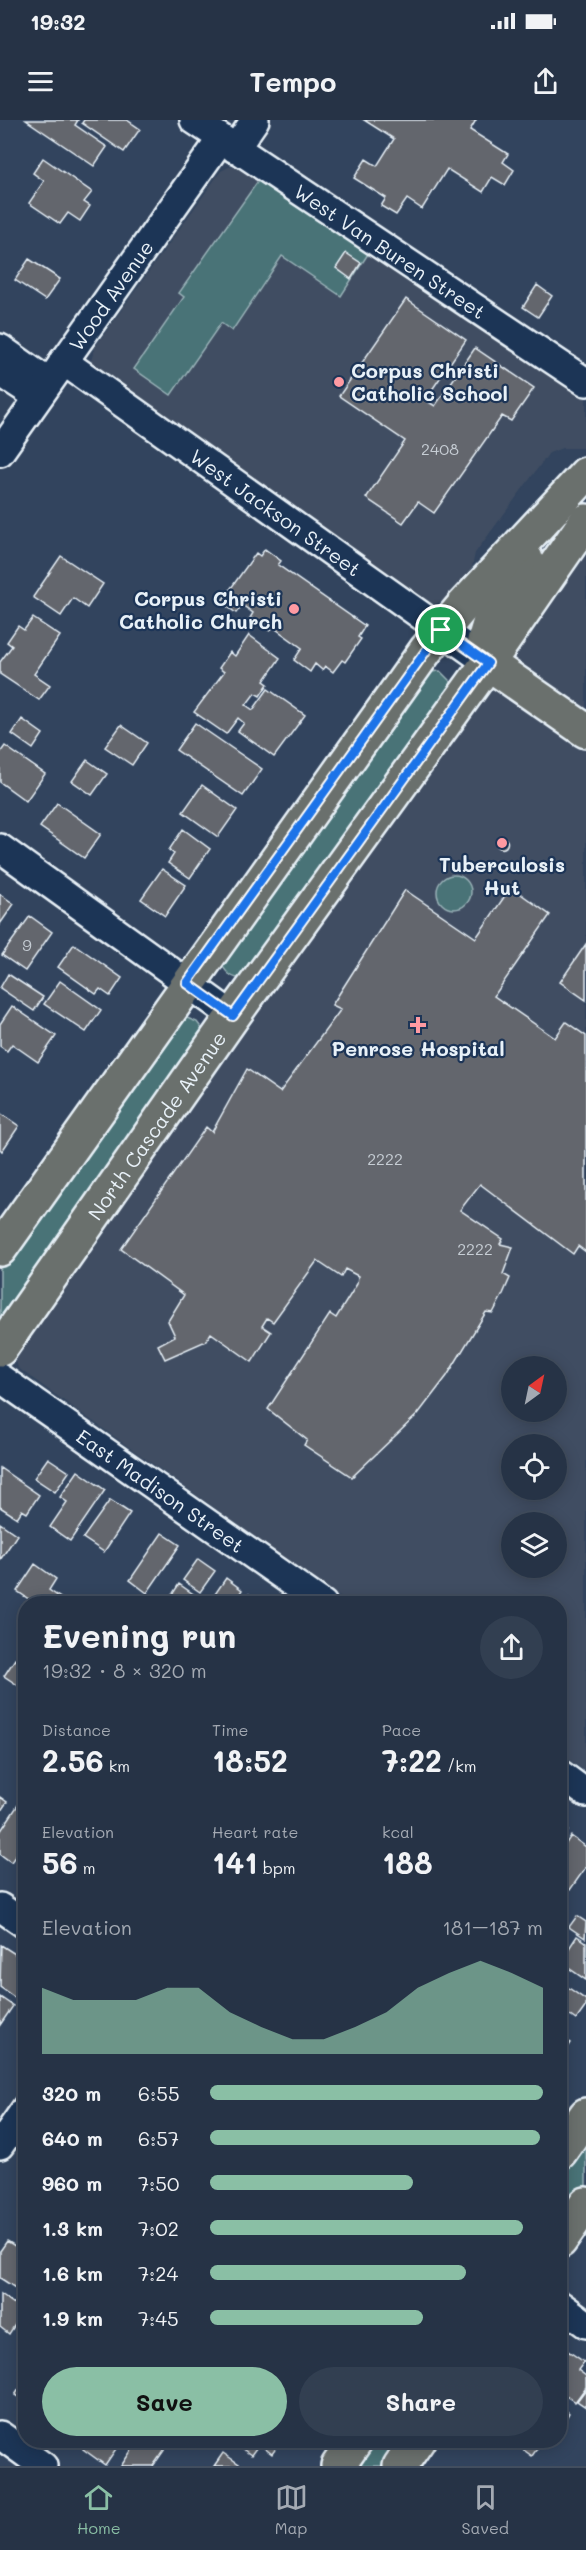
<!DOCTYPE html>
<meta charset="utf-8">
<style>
body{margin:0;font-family:Mali,sans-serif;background:#323f51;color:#f1f3f6;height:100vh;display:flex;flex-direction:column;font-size:22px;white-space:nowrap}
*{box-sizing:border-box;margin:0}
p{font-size:20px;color:#a4aab3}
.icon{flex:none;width:33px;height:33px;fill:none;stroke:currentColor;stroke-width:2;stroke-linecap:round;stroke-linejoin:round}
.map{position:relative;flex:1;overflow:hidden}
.drawer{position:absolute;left:18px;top:1476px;width:549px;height:852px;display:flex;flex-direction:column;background:#263346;border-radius:24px;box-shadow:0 3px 15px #0003,0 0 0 2px #424e5f}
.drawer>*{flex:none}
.needle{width:39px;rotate:33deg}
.fabs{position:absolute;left:501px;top:1236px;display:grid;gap:12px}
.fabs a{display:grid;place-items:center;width:66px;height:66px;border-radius:50%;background:#263346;box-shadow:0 3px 15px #0003,0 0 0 2px #424e5f;font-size:30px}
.pin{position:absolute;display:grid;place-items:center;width:51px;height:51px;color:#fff;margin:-26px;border:3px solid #fff;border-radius:50%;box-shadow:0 2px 6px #0007}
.round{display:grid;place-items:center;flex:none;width:63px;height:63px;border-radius:32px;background:#323f51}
.head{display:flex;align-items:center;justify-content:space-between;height:102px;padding:0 24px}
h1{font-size:33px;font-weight:700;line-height:45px}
.metrics{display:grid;grid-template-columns:repeat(3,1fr);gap:9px;height:102px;padding:6px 24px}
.metrics div{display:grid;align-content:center}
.metrics b{font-size:30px;font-weight:700}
.metrics small{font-size:16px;font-weight:400}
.metrics p{font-size:16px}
.chart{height:168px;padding:12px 24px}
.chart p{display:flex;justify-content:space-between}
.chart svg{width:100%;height:108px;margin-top:6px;fill:#8abfa5;opacity:.7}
.button{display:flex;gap:12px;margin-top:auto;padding:12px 24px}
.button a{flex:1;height:69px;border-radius:36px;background:#8abfa5;color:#111;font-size:24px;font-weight:700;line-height:69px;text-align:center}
.button a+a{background:#323f51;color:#f1f3f6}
ul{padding:0 24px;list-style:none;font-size:20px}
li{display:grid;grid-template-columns:96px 72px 1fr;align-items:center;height:45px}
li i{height:15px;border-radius:8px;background:#8abfa5}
.status{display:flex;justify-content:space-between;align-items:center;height:42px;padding:0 30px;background:#263346;direction:ltr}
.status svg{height:16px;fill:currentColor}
header{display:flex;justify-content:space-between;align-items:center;height:78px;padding:0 24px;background:#263346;font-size:27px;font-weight:700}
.tabs{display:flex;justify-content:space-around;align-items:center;height:84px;border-top:2px solid #424e5f;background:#263346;font-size:16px;color:#a4aab3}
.tabs a{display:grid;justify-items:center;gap:3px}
.tabs .current{color:#8abfa5}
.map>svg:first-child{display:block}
</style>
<div class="status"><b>19:32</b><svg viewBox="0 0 49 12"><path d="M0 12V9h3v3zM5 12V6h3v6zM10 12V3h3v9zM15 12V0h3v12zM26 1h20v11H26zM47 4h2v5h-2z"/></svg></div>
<header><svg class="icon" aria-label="menu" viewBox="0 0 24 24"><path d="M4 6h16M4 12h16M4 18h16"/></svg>Tempo<svg class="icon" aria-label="share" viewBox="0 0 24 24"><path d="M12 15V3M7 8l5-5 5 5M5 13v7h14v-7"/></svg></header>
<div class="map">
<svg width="586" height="2346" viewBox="0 0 586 2346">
<rect width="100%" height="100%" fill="#32445e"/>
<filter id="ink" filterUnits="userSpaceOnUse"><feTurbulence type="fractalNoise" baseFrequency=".0167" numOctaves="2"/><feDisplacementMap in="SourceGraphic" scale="12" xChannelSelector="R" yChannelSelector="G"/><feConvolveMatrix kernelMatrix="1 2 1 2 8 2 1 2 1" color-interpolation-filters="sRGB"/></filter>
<g filter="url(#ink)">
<path fill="#414e62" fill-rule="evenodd" d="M 229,47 L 238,47 L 252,52 L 586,276 L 586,328 L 562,328 L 549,333 L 475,433 L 472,447 L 457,472 L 445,480 L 435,484 L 419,479 L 94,249 L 91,241 L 95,227 L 221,51 Z
M 586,431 L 586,1652 L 560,1633 L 560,1484 L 348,1483 L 18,1248 L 15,1237 ZM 512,1246 L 556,1246 L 556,1292 L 512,1292 ZM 512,1324 L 556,1324 L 556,1370 L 512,1370 ZM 512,1402 L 556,1402 L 556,1448 L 512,1448 Z"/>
<path fill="#4a7377" stroke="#99b2b8" stroke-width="1.5" d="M 258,61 L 368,134 L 341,176 L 282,136 L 232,211 L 221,203 L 171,275 L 134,249 L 184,177 L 179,173 Z
M 440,551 L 453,564 L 243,859 C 232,858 227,854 222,845 L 406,576 L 431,552 Z
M437 772a17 17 0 1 1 34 0a17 17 0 1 1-34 0Z
M 187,898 L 197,902 L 203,910 L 201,920 L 0,1205 L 0,1149 L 174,905 Z
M 586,2013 L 586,2066 L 560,2103 L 560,2050 Z
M 368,2321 L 404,2321 L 386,2346 L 350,2346 Z"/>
<path fill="#64666d" stroke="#e8f1f8" stroke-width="1.5" d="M 26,0 L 78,0 L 75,5 L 107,27 L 94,46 Z
M 84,0 L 127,0 L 140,9 L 124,32 L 82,3 Z
M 364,0 L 476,0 L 470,10 L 508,34 L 503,42 L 514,50 L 505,65 L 492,57 L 483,72 L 447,49 L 422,89 L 407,79 L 396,95 L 381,86 L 386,78 L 354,58 L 366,39 L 377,46 L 394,19 Z
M 43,38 L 92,72 L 84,82 L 90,86 L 80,101 L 68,93 L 60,104 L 29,83 L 44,61 L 33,53 Z
M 346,133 L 361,143 L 351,159 L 336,148 Z
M 29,139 L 60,159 L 45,180 L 15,160 Z
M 537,165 L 552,176 L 538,197 L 523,187 Z
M 406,179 L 466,220 L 425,280 L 435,286 L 475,228 L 534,268 L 511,301 L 502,296 L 434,393 L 418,382 L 403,403 L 366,378 L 405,321 L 339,276 Z
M 265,429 L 281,441 L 278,445 L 365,506 L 358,517 L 361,519 L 345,542 L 342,540 L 333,552 L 325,546 L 322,550 L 315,544 L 310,552 L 294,540 L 302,528 L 273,507 L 270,511 L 250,498 L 253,493 L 242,485 L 236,493 L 221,482 L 256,433 L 260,436 Z
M 61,436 L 103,464 L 87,488 L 73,478 L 61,496 L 33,477 Z
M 33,498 L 60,516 L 34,554 L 50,565 L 39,580 L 0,554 L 0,542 L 12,526 L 7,522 L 18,506 L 24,510 Z
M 249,515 L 280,538 L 264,561 L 268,564 L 260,576 L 255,573 L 246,585 L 253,590 L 268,569 L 305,595 L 274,637 L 238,611 L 244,603 L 238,598 L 226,614 L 194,592 L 224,552 L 219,548 L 230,532 L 235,536 Z
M 22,599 L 43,614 L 33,629 L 12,614 Z
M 195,603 L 262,649 L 243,676 L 176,630 Z
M 121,605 L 147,623 L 132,645 L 105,627 Z
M 5,626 L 45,654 L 26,681 L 0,662 L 0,633 Z
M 87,640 L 107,654 L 92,675 L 72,661 Z
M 202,665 L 237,690 L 218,717 L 183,692 Z
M 57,683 L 101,714 L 84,738 L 40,707 Z
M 183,709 L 210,729 L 190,758 L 168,743 L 174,734 L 169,730 Z
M496.5 723a5.5 5.5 0 1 1 11 0a5.5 5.5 0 1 1-11 0Z
M 162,749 L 186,765 L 165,796 L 141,779 Z
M 511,767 L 550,795 L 494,876 L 555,918 L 566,902 L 586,916 L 586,1132 L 578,1126 L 573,1134 L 480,1064 L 460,1090 L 503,1119 L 500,1124 L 513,1127 L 503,1154 L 510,1158 L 503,1174 L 493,1193 L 486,1192 L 447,1256 L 418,1294 L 352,1357 L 304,1325 L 307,1320 L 268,1289 L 330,1194 L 336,1198 L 357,1164 L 358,1156 L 345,1149 L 341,1157 L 317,1141 L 273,1202 L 267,1198 L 262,1206 L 271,1212 L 252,1242 L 211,1213 L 206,1221 L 165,1239 L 158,1225 L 175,1216 L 168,1201 L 184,1175 L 121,1129 L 206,1007 L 212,1012 L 247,949 L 280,972 L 341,889 L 332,885 L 405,770 L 476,818 Z
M 0,774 L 14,784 L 0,804 Z
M 30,796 L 52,812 L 25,851 L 2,835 Z
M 74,824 L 122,858 L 110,876 L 100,869 L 96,874 L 58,847 Z
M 586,824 L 586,880 L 560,862 Z
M 8,854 L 43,877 L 34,891 L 0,868 Z
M 60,861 L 101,890 L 86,912 L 44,884 Z
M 12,886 L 56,916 L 38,942 L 12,924 L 7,931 L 0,926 L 0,904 Z
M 0,993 L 19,1006 L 2,1031 L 0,1029 Z
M 48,1338 L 69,1352 L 55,1372 L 34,1358 Z
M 0,1348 L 39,1375 L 27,1393 L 22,1390 L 17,1398 L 0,1387 Z
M 78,1351 L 105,1370 L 70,1421 L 50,1407 L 67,1382 L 60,1377 Z
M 110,1380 L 130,1393 L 104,1432 L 83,1418 Z
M 0,1403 L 17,1415 L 0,1440 Z
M 162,1413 L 180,1425 L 147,1473 L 130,1460 Z
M 198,1439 L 215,1451 L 200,1472 L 183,1460 Z
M 35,1444 L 56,1459 L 49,1470 L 69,1484 L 36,1484 L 17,1471 Z
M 226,1458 L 242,1470 L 233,1484 L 222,1484 L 213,1477 Z
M 179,1464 L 196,1476 L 191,1484 L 166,1484 Z
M 249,1474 L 262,1484 L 242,1484 Z
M 15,1539 L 26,1546 L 26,1556 L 19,1566 L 4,1556 Z
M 0,1677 L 7,1682 L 0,1692 Z
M 18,1685 L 26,1690 L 26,1721 L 11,1742 L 0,1734 L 0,1712 Z
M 560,1705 L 568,1711 L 560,1723 Z
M 571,1716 L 586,1727 L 586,1747 L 570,1770 L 560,1762 L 560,1732 Z
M 577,1796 L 586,1802 L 585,1818 L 569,1807 Z
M 577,1816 L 586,1822 L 586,1860 L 560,1842 Z
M 1,1825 L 26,1841 L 26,1876 L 21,1882 L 0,1867 Z
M 560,1862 L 586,1880 L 586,1886 L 576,1900 L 562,1890 L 560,1894 Z
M 0,1877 L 13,1886 L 0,1905 Z
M 560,1916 L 570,1923 L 560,1938 Z
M 7,2121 L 23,2131 L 26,2129 L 26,2175 L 0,2158 L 0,2131 Z
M 0,2174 L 24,2191 L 9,2214 L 0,2207 Z
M 26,2230 L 26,2245 L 18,2241 Z
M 568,2231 L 584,2242 L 578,2250 L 586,2256 L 586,2267 L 575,2282 L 560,2272 L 560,2244 Z
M 26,2259 L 26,2282 L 15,2275 Z
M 586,2269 L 586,2287 L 577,2281 Z
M 560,2286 L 569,2293 L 560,2308 Z
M 89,2320 L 122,2320 L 105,2345 L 83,2329 Z
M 150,2320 L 165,2329 L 153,2346 L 121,2346 L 137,2322 L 146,2327 Z
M 230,2320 L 282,2320 L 272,2334 L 259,2324 L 251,2335 Z
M 510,2320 L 543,2320 L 532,2336 Z
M 223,2333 L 242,2346 L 214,2346 Z"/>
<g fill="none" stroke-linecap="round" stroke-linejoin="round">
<g stroke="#e8f1f8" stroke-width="32">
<g id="minor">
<path id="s1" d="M 194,0 L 586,262"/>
<path d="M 235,29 L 255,0"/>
<path d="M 0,228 L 48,262"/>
<path id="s2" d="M 63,241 L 488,543"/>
<path d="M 0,252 L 38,277"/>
<path id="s3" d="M 0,332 L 221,19"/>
<path d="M 0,728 L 233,896"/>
<path id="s4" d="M 0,1258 L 323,1484"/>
<path d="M 560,1654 L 586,1673"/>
<path d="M 0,1787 L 26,1805"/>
<path d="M 0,2025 L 26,1988"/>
<path d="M 560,2185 L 586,2204"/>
<path d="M 0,2315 L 43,2346"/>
</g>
</g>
<g stroke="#e8f1f8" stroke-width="38">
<g id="major">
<path d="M 488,541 L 484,521 L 492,494 L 526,439"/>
<path d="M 488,543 L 586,611"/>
<path d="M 0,1129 L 426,530 L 463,486 L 586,354"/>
<path id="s5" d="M 0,1229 L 233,896 L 488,543 L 586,401"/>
<path d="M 560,2032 L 586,1995"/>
<path d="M 560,2121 L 586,2084"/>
<path d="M 338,2346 L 356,2320"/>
<path d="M 400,2346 L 418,2320"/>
</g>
</g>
<use href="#minor" stroke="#1d3557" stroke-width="27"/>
<use href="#major" stroke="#6b706d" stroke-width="33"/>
</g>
</g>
<g fill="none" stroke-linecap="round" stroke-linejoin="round" filter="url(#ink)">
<g stroke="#fff" stroke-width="12">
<path id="route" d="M 441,510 L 488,543 L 233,896 L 187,863 Z"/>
</g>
<use href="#route" stroke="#1a73e8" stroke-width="8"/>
</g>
<g fill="#ff9aa2" stroke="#1d3557" stroke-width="2">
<circle cx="339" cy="262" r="6"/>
<circle cx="294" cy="489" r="6"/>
<circle cx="502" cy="723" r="6"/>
<path d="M415 896h6v6h6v6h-6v6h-6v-6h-6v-6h6z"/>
</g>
<g text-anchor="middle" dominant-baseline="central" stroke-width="4.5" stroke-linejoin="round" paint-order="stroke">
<g font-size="16" fill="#c7ced5">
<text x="440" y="328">2408</text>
<text x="27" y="824">9</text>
<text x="385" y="1038">2222</text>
<text x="475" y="1128">2222</text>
</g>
<g font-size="20" fill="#e8f1f8" stroke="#1d3557">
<text stroke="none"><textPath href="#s1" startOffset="236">West Van Buren Street</textPath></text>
<text stroke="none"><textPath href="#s3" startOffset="192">Wood Avenue</textPath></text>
<text stroke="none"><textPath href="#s2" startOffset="261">West Jackson Street</textPath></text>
<text stroke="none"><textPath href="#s5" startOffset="273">North Cascade Avenue</textPath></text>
<text stroke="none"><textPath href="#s4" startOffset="196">East Madison Street</textPath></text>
</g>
<g font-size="20" font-weight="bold" fill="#e8f1f8" stroke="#1d3557">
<text x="351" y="250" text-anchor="start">Corpus Christi<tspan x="351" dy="23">Catholic School</tspan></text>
<text x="282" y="478" text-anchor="end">Corpus Christi<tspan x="282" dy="23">Catholic Church</tspan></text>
<text x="502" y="744">Tuberculosis<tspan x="502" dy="23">Hut</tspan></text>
<text x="418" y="928">Penrose Hospital</text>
</g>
</g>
</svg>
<div class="fabs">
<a><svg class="needle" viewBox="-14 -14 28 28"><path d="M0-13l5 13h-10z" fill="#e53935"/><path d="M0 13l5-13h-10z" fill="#a4aab3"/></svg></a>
<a><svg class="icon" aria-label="locate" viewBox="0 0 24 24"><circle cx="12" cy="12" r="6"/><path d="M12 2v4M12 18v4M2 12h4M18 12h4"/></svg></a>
<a><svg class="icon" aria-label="layers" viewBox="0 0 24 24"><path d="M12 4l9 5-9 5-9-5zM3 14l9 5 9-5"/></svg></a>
</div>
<div class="pin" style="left:441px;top:510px;background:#1e9e55"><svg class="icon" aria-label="arrive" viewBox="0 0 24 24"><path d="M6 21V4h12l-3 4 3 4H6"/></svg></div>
<section class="drawer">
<div class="head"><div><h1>Evening run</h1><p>19:32 · 8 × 320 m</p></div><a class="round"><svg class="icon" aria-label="share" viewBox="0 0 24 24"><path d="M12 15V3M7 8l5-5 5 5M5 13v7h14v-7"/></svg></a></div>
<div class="metrics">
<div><p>Distance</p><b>2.56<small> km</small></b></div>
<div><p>Time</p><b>18:52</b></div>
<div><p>Pace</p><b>7:22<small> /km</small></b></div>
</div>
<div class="metrics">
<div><p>Elevation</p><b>56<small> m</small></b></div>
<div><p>Heart rate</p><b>141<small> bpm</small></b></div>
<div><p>kcal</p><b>188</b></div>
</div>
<div class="chart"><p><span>Elevation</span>181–187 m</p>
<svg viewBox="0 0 160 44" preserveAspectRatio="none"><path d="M0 44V17L10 22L20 22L30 22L40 17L50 17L60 27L70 33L80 38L90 38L100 33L110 27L120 17L130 11L140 6L150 11L160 17V44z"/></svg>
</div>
<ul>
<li><b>320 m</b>6:55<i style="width:100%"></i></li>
<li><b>640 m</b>6:57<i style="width:99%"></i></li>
<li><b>960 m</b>7:50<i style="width:61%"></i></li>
<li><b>1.3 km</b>7:02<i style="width:94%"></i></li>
<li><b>1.6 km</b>7:24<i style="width:77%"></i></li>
<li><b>1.9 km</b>7:45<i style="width:64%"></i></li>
</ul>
<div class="button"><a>Save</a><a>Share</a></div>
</section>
</div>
<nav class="tabs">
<a class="current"><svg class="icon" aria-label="home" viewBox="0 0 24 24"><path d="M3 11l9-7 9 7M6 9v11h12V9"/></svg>Home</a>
<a><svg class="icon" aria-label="map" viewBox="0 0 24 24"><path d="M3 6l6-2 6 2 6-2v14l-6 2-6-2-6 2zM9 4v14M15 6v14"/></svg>Map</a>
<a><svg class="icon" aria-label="saved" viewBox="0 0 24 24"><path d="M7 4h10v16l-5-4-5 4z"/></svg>Saved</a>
</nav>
